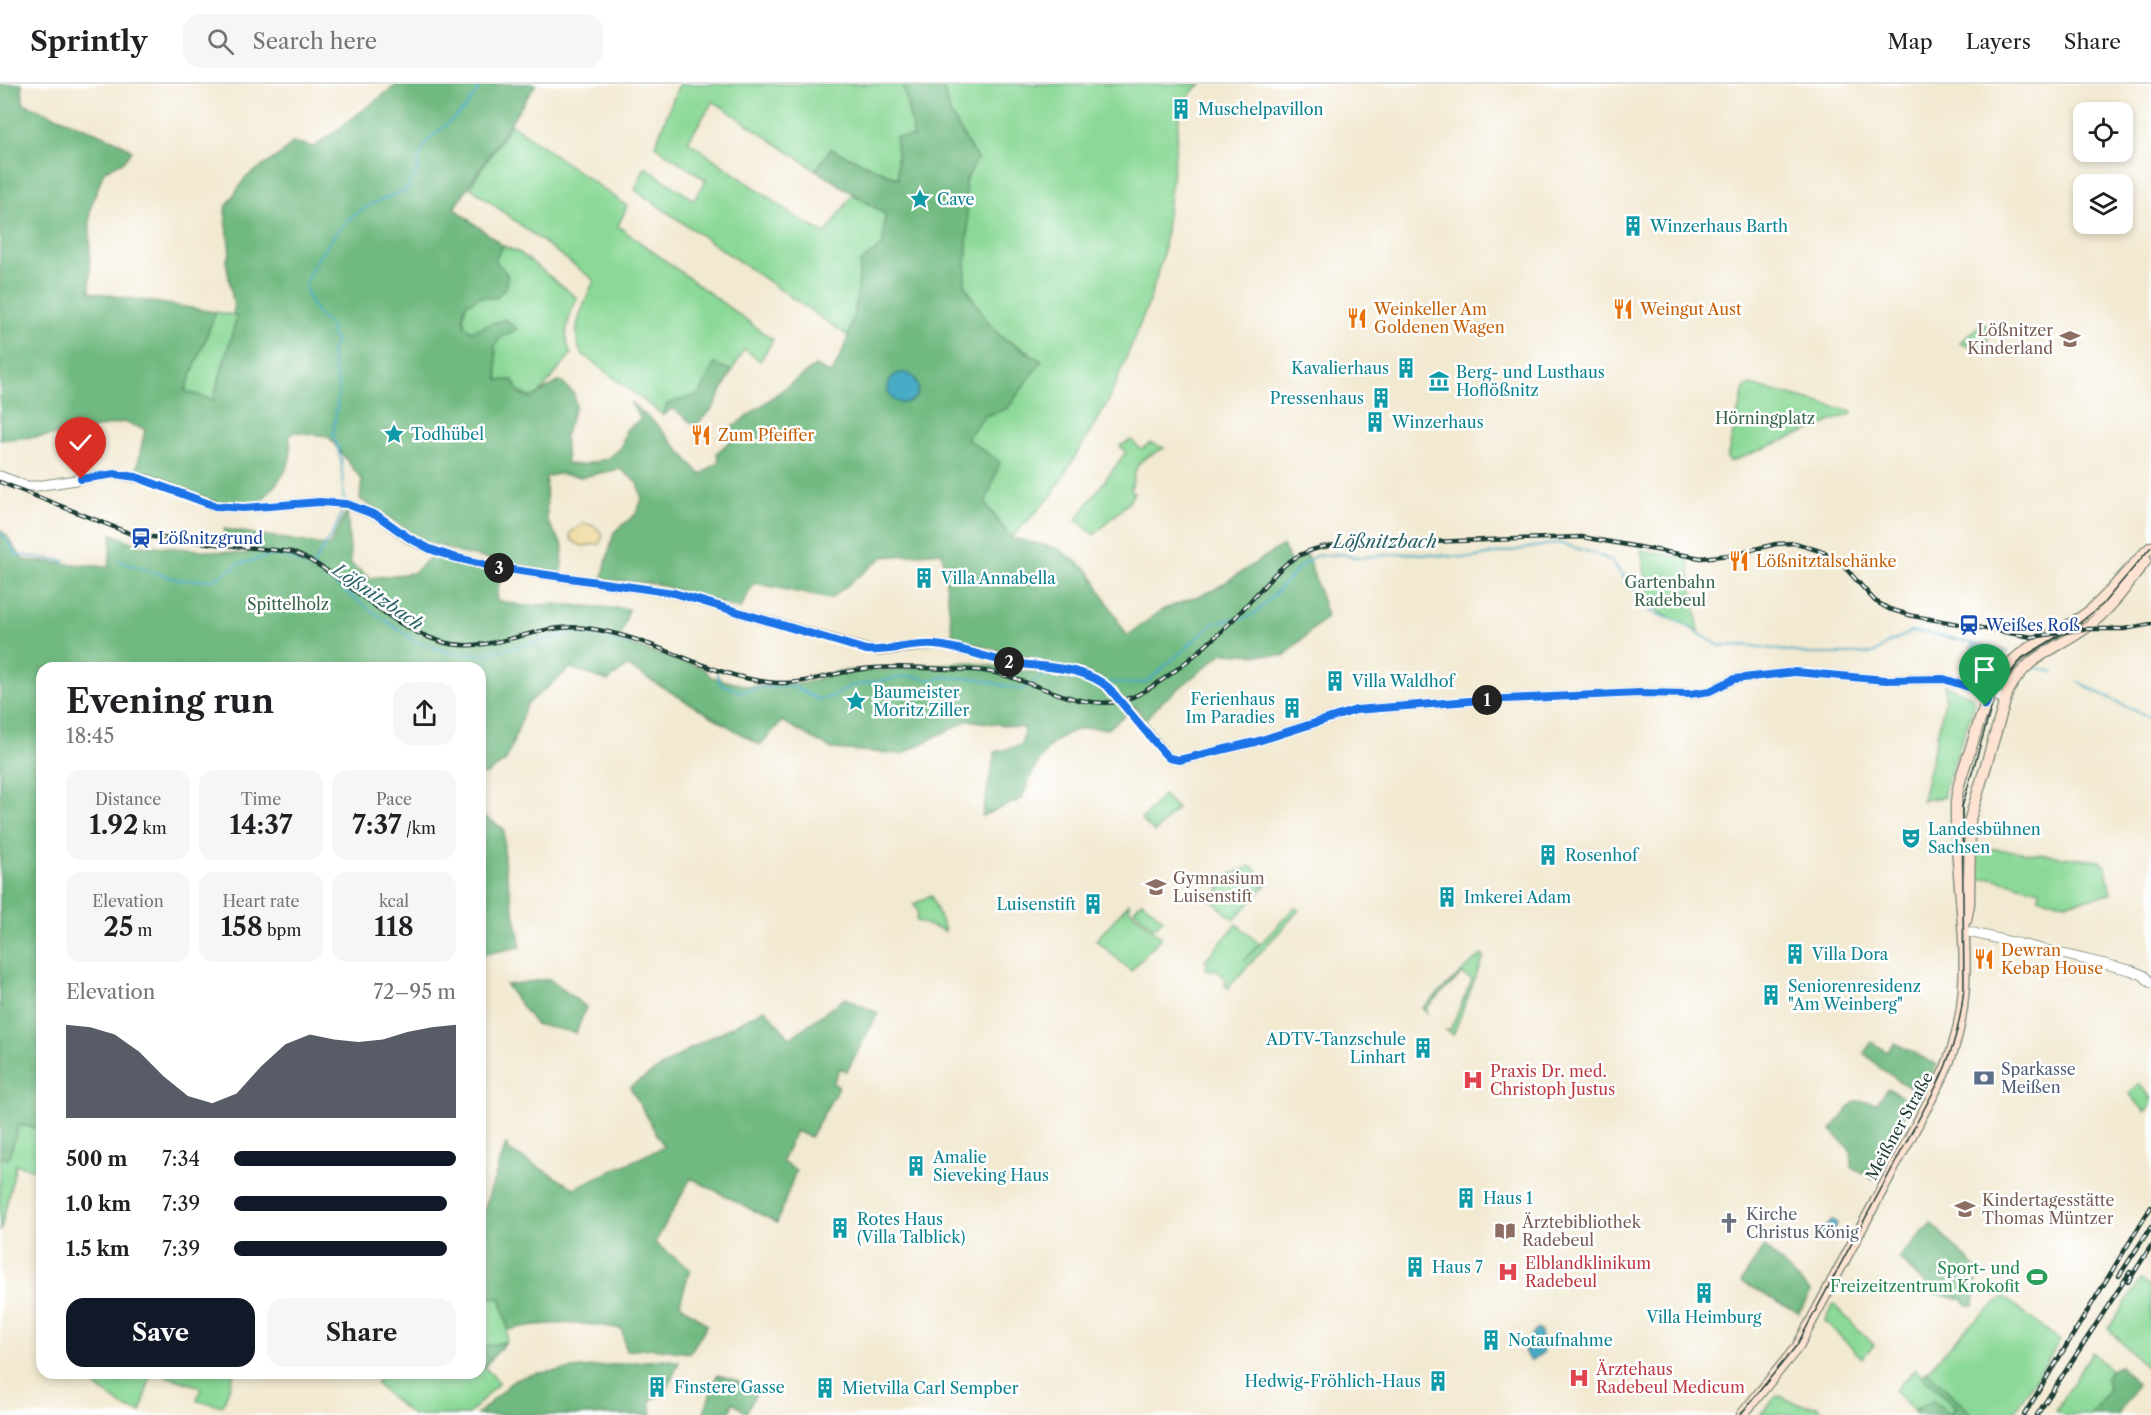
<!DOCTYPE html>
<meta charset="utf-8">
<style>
body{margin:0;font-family:"Libre Caslon Text",serif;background:#f6f6f6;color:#202124;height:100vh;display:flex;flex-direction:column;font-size:22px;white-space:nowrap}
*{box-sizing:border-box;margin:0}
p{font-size:20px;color:#757577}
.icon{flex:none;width:33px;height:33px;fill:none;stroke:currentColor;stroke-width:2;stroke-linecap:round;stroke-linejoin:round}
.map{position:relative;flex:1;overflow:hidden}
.side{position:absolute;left:36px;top:578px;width:450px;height:717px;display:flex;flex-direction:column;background:#fff;border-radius:18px;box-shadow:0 3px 9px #0003}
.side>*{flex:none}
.controls{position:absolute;left:2073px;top:18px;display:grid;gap:12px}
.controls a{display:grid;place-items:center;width:60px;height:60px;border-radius:12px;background:#fff;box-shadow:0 3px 9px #0003;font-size:30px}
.pin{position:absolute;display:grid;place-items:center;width:51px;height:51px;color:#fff;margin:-62px -26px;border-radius:50% 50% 50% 0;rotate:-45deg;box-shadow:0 0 6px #0007}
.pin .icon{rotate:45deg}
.km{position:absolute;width:30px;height:30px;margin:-15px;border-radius:50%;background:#222;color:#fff;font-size:16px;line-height:30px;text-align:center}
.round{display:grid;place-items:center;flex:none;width:63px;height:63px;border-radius:18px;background:#f6f6f6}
.headline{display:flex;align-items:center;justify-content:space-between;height:102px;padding:0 30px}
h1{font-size:33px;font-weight:700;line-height:45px}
.stats{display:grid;grid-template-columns:repeat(3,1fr);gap:9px;height:102px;padding:6px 30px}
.stats div{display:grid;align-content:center;border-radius:15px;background:#f6f6f6;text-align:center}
.stats b{font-size:26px;font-weight:700}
.stats small{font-size:16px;font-weight:400}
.stats p{font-size:16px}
.chart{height:168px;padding:12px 30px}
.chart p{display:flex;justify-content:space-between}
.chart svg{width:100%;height:108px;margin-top:6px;fill:#111827;opacity:.7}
.button{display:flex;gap:12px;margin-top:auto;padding:12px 30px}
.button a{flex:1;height:69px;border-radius:18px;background:#111827;color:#fff;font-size:24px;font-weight:700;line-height:69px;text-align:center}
.button a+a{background:#f6f6f6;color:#202124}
ul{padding:0 30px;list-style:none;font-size:20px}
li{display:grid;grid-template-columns:96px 72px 1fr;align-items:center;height:45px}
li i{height:15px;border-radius:8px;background:#111827}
header{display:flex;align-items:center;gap:36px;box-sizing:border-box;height:84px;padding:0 30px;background:#fff;border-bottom:2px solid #e0e0e0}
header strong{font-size:28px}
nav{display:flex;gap:33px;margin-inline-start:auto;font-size:21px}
.search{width:420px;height:54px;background:#f6f6f6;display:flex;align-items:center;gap:15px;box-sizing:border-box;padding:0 21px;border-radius:18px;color:#757577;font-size:22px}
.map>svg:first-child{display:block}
</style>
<header>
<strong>Sprintly</strong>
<div class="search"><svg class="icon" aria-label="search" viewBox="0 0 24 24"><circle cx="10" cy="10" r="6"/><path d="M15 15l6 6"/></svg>Search here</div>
<nav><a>Map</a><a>Layers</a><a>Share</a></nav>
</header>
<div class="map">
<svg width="2151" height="1331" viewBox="0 0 2151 1331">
<rect width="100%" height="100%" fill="#fff"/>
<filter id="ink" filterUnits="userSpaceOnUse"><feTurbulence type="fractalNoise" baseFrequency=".0167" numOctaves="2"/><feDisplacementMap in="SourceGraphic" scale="12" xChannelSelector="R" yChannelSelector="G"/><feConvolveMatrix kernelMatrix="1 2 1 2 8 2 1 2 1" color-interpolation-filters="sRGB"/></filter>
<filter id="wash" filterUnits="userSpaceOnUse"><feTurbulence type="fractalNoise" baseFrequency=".008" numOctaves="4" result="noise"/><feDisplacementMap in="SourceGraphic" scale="24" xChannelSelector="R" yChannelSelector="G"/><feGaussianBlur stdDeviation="1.35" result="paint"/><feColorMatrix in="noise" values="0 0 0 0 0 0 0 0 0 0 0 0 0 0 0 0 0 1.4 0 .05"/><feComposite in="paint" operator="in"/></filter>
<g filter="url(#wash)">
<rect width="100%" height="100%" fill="#f2e9d1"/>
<path fill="#8bd998" stroke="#558b66" stroke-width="1.5" d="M 679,0 L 903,0 L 914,54 L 896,54 L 899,95 L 831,65 L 816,86 L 713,17 L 688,57 L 802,137 L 826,150 L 853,110 L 885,130 L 883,161 L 860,179 L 858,215 L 848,252 L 635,106 L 645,83 L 694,116 L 706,96 L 655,62 Z
M 942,0 L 1202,0 L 1194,5 L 1180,26 L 1163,171 L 1149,218 L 1109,316 L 1052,411 L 1011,454 L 985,419 L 966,355 L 985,332 L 1008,324 L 1030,268 L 1001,253 L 989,240 L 965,202 L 968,142 L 965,98 L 977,75 L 950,29 Z
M 511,40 L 627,122 L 618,142 L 773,256 L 760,277 L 744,265 L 732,287 L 714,280 L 700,310 L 667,320 L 663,331 L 581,269 C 569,244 585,220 594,196 L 470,103 Z
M 503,162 L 520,169 L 577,214 C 569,233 561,250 571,270 L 540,309 L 531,314 L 498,296 L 495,260 L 501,253 L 516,245 L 505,235 L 472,247 L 465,243 L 463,232 L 466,220 L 479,213 L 496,213 L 507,190 L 495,176 Z
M 216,228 L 237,232 L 213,316 L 185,307 Z
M 1981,240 L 1986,241 L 1989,264 L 1975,259 L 1972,264 L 1960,259 Z
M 1750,301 L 1851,327 L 1853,329 L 1730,378 L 1727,374 L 1744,304 Z
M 1131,356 L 1141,365 L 1151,359 L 1164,364 C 1138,377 1136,377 1131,406 L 1134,409 L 1129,418 L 1094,451 L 1076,436 L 1126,368 L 1120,362 Z
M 1641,466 L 1688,475 L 1699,548 C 1682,537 1652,530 1645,513 L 1648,506 Z
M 1945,601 L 1970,611 L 1975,618 L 1944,707 L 1944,713 L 1922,716 L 1945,617 Z
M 1163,711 L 1177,724 L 1155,748 L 1141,736 Z
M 1977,763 L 2100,777 L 2106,784 L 2111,810 L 2067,819 L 2039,814 L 2040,806 L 1991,794 L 1977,796 Z
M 1251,782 L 1269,797 L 1234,836 L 1211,816 L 1231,790 Z
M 931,811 L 945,847 L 916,837 L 918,829 L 914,820 Z
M 1142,817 L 1163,835 L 1154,844 L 1134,826 Z
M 1129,819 L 1130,826 L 1161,853 L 1131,887 L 1096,856 Z
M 1295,823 L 1299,826 L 1228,904 L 1224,900 L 1227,896 L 1214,884 L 1210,888 L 1205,884 L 1208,880 L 1205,876 L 1237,840 L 1259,860 L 1244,877 Z
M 1481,871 L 1484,872 L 1453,951 L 1446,946 L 1450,946 L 1472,896 L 1462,890 L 1426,924 L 1427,929 L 1422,924 Z
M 2139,1000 L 2151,1013 L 2151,1022 L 2145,1028 L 2129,1009 Z
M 19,1041 L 42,1045 L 42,1088 L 16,1080 L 0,1148 L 0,1073 L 8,1075 Z
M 2141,1196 L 2151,1204 L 2151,1277 L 2147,1284 L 2108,1245 Z
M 480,1212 L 501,1215 L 508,1246 L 506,1258 L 480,1263 Z
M 2004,1213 L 2060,1257 L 2012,1331 L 1973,1331 L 1927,1287 L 1968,1243 Z
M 1833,1220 L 1874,1261 L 1862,1274 L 1825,1237 Z
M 2092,1268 L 2110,1286 L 2106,1295 L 2109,1306 L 2090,1331 L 2062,1331 L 2056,1327 Z
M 480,1279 L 499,1298 L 468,1331 L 412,1331 L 376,1300 L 382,1289 L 480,1288 Z
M 1915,1285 L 1956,1324 L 1949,1329 L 1920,1322 L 1914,1326 L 1894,1307 Z
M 83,1289 L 151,1289 L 141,1328 L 124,1323 L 81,1291 Z
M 156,1289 L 234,1289 L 223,1322 L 197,1317 L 201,1303 Z
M 1780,1312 L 1797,1320 L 1817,1322 L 1826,1331 L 1760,1331 L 1776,1313 Z"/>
<path fill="#70b980" stroke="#487b5a" stroke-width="1.5" d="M 0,0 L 22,0 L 23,19 L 117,57 L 132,67 L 123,78 L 104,87 L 90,125 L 90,208 L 216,228 L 185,307 L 213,316 L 237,233 L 233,230 L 234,223 L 226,177 L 230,169 L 225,125 L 245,94 L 285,67 L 293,58 L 314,63 L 398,0 L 536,0 L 454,124 L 503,162 L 495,176 L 507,190 L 507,202 L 496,214 L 479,213 L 466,220 L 463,232 L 465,242 L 472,247 L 505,235 L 517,245 L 501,253 L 495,261 L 498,296 L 513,296 L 520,310 L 531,314 L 560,297 L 574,310 L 576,322 L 565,351 L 567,380 L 582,381 L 606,375 L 621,364 L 626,346 L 641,335 L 630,318 L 657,341 L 701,391 L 719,377 L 717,369 L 730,357 L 727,347 L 815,282 L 831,290 C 852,255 858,219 860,179 L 883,161 L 885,130 L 816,86 L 831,65 L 898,95 L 896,53 L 914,53 L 903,0 L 942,0 L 950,29 L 977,75 L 965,98 L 968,142 L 965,202 L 989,240 L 1001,253 L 1042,277 L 1008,324 L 985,332 L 966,354 L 1000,378 L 985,420 L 1011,454 L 1057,464 L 1089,487 L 1127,552 L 1162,526 L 1214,506 L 1283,461 L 1291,479 L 1307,470 L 1327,532 L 1284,572 L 1223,569 L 1163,617 L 1144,637 L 1136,622 L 1108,645 C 1058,636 1036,673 1022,715 L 982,732 L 995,668 L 1022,661 L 1024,644 L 968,636 L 902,670 L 832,665 L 782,637 L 760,661 L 627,582 L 608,597 L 571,584 L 527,620 L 506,677 L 485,691 L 480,689 L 480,584 L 42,584 L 42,1045 L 19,1041 L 8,1075 L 0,1073 L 0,446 L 7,452 L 23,476 L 109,483 L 112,450 L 139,461 L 248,470 L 248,457 L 225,453 L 224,445 L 329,462 L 347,427 L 351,480 L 370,494 L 413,489 L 433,471 L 501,489 L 496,516 L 524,522 L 553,520 L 629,525 L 619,557 L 703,584 L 711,593 L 746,602 L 806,599 L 839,587 L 881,586 L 966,578 L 1081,596 L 1031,574 L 953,555 L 942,468 L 883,473 L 830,515 L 754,499 L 740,525 L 657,500 L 602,495 L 614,448 L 636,430 L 642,415 L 638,399 L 620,385 L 582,393 L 557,390 L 546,393 L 547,437 L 563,462 L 561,489 L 464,470 L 425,457 L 360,415 L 362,396 L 328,352 L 296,348 L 289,352 C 296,384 279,396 260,418 L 217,418 L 136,389 L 145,345 L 123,338 L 70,350 L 0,356 Z
M 714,280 L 732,287 L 713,324 L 695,342 L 673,324 L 663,331 L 667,320 L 700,310 Z
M 483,732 L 504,745 L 504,778 L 521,863 L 480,871 L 480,735 Z
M 549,895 L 586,923 L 576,949 L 535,940 L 506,901 Z
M 845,914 L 878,929 L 847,987 L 840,984 L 833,999 L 839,1003 L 810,1053 L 795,1047 L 782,1078 L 796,1086 L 777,1139 L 691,1094 L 655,1159 L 690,1185 L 680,1220 L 707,1241 L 690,1269 L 652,1264 L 626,1267 L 622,1245 C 584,1238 546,1237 508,1246 L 501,1215 L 480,1212 L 480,1137 L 506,1060 L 510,1067 L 574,1104 L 664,1063 L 630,1003 L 693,963 L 765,925 L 790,954 Z
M 1872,958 L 1887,968 L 1895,959 L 1937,981 L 1919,1010 L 1880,984 L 1864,969 Z
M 1888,1004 L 1911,1019 L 1872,1095 L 1852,1083 L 1851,1067 L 1831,1046 L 1855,1017 L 1877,1019 Z
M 1931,1139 L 1978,1186 L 1974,1221 L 1968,1221 L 1962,1215 L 1936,1210 L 1899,1174 Z
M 1764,1162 L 1811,1208 L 1799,1229 L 1741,1198 Z
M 506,1258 L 484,1283 L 480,1279 L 480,1263 Z
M 664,1275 L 679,1278 L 665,1310 L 650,1316 L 652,1331 L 477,1331 L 515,1295 L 538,1289 Z
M 2120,1282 L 2137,1300 L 2118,1331 L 2090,1331 L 2109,1306 L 2106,1295 L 2110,1286 Z
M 1927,1287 L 1973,1331 L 1917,1331 L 1913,1327 L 1933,1317 L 1949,1329 L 1956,1324 L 1922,1292 Z
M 717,1291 L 733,1295 L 756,1309 L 746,1329 L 733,1318 L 729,1331 L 703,1331 Z"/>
<path fill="#eeda9e" stroke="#868c69" stroke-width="1.5" d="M 584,439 L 594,442 L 603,450 L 600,460 L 582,462 L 572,457 L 570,449 Z"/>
<path fill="#46abc6" stroke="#32747d" stroke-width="1.5" d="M888 304a15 15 0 1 1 30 0a15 15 0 1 1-30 0Z
M 1972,559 L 1993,563 L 1997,567 L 1996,574 L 1977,584 L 1970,578 Z
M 1833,1136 L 1837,1139 C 1833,1148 1829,1156 1819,1156 L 1816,1153 Z
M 1538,1245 L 1541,1248 L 1543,1269 L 1531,1277 L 1524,1268 L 1535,1257 L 1530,1252 Z"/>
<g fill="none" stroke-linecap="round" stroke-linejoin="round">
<path stroke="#46abc6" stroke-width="2" d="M 344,416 L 341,375 L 333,350 L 339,307 L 331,268 L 336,256 L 331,251 L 332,242 C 318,234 302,211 307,195 C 310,183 338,145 347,137 C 364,122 384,114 405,107 L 417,88 L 419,72 L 428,56 L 465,25 L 482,0
M 0,447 L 17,471 L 65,477
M 118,477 L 180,496 L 214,496 L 239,480 L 273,471 L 290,474 L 312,484 L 413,556 L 454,570 L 484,570 L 575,549 L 602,553 L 628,561 L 630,559
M 312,484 C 321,463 339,446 343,422
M 1989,562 L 2007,568
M 2033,583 L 2054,588
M 717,589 L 720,600 L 743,608 L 761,603 L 794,603 L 819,616 L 837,611 L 850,602 L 909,592 L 933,596 L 944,593 L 978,595 L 1021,606 L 1044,592 L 1090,597
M 1105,598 L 1132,600 L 1147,598 L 1213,540 C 1229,532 1243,539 1257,528 L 1302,481 L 1315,472 L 1342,470 L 1355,474 L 1411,469 L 1470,474 L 1558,459 L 1597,470 L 1611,477 L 1652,528 L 1680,538 L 1720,562 L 1746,561 L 1809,570 L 1873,570 L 1888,559 L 1911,548 L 1926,549 L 1983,561
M 2078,598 L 2151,635"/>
</g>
</g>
<g filter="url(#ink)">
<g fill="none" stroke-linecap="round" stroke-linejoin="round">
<g stroke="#889382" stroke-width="11">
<path id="tertiary" d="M 0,392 L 27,402 L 37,402 L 115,390 L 150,396 L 215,422 L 243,424 L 320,418 L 347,420 L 378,432 L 409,455 L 430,465 L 453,473 L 499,484 L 673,509 L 866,565 L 880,567 L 934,561 L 950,563 L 1004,577 L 1077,587 L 1098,595 L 1117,613
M 1125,621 L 1169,674 L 1179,676 L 1255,658 L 1356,626 L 1482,616 L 1640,609 L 1691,610 L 1710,607 L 1734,595 L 1795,588 L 1886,596 L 1944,595 L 2005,615
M 1965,847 L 2130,886 L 2143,891 L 2151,899"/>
</g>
<g stroke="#889382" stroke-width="13">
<path id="secondary" d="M 1966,836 L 1969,820 L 1970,735 L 2008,607 C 2028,570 2056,566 2087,543 C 2111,525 2128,500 2146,476
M 1742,1331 L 1798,1262 L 1938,1001 C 1986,909 1954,818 1956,720 C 1957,698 1968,675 1974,654 C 1981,631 1989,608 2003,588 C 2026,557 2064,549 2092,525 C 2114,506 2130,482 2151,463"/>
</g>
<use href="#tertiary" stroke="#fff" stroke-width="9"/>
<use href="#secondary" stroke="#fee3d2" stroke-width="10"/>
<path stroke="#1f3d34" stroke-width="1.5" d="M 1740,1331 L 1797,1261 L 1937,1001 C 1953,969 1961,939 1964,904 L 1962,723 L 1995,611 L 2022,574 L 2078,540 L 2102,521 L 2151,463"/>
<g stroke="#1f3d34" stroke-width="4.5">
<path id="rail" d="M 0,398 L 134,451 L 292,468 C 345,489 383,540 439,557 C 489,573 535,538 585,544 C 648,551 704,590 767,598 C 801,603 830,589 863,585 C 898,581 936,585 972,586 C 1023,587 1078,632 1127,615 C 1161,604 1220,551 1244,524 C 1274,492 1288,466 1335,461 L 1582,453 L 1701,474 L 1730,471 L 1776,460 L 1795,459 L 1826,469 L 1841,479 L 1875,517 L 1889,525 L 1913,532 L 2032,553 L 2084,545 L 2124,545 L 2151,540
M 2119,1192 L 2151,1143
M 2128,1198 L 2151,1162
M 2024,1331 L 2151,1123
M 2037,1331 L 2130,1188"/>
</g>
<use href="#rail" stroke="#fff" stroke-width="2" stroke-dasharray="7" stroke-linecap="butt"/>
<g stroke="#889382" stroke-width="11" stroke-linecap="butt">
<path id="tertiary-bridge" d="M 1117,613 L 1125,621"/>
</g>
<use href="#tertiary-bridge" stroke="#fff" stroke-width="9"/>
</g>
</g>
<g fill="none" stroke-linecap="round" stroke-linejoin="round" filter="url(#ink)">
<g stroke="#fff" stroke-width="12">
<path id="route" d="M 81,395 L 115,390 L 136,393 L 215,422 L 243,424 L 320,418 L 347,420 L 378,432 L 409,454 L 430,465 L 453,473 L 499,484 L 674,509 L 866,566 C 889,568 912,559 935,561 C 959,563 980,572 1003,577 C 1038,585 1080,579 1109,604 L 1164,669 L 1169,674 L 1179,676 L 1255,658 L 1356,626 L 1482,616 L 1640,609 L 1690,610 L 1710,607 L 1734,595 L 1795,588 L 1886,596 L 1944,595 L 1990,610 L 1985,622"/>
</g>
<use href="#route" stroke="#1a73e8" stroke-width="8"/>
</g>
<defs>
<g id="building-bare" transform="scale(1.62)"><path d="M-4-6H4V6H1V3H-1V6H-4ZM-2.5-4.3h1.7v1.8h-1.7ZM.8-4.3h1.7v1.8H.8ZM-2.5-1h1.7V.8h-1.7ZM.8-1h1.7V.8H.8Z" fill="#0f9aa8" stroke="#fff" stroke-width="2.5" paint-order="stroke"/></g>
<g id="sight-bare" transform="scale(1.62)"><path d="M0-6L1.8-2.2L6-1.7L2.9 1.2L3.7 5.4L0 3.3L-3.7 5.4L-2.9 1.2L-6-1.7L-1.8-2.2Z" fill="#0f9aa8" stroke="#fff" stroke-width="2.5" paint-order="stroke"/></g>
<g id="restaurant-bare" transform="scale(1.62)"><path d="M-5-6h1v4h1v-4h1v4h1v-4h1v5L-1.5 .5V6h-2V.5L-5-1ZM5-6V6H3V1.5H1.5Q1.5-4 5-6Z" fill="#e8710a" stroke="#fff" stroke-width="2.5" paint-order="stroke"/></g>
<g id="school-bare" transform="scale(1.62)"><path d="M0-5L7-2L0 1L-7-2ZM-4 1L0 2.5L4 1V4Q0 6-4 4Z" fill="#8d6e63" stroke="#fff" stroke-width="2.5" paint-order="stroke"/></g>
<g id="museum-bare" transform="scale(1.62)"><path d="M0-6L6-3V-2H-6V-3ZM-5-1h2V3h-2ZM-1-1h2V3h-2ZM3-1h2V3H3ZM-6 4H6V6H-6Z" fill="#0f9aa8" stroke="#fff" stroke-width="2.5" paint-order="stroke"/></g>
<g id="station-bare" transform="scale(1.62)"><path d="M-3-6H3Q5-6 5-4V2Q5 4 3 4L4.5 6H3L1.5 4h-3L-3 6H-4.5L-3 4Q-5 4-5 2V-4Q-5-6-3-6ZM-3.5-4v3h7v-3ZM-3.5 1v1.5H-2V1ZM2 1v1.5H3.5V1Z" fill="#1a4fb4" stroke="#fff" stroke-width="2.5" paint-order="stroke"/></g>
<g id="theatre-bare" transform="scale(1.62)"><path d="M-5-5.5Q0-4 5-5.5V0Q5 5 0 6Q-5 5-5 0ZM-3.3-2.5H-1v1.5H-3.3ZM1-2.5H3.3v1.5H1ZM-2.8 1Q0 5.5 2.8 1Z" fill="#0f9aa8" stroke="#fff" stroke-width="2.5" paint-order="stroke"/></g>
<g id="bank-bare" transform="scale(1.62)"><path d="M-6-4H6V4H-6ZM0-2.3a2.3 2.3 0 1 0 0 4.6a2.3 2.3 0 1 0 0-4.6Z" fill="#5c6f8a" stroke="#fff" stroke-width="2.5" paint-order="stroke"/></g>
<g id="hospital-bare" transform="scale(1.62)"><path d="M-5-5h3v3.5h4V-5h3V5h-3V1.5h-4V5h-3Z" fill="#e0444e" stroke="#fff" stroke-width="2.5" paint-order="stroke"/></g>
<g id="church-bare" transform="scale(1.62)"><path d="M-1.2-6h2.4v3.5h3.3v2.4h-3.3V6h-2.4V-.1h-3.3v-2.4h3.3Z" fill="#6b7280" stroke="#fff" stroke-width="2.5" paint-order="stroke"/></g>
<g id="library-bare" transform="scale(1.62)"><path d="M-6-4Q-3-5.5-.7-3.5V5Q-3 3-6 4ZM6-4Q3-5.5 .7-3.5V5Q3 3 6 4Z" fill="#8d6e63" stroke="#fff" stroke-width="2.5" paint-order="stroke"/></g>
<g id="stadium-bare" transform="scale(1.62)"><path d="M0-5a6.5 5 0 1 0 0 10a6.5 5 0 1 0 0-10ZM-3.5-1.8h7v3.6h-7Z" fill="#2e9e5b" stroke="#fff" stroke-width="2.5" paint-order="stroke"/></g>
</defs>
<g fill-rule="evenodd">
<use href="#building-bare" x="1181" y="25"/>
<use href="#sight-bare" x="920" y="115"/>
<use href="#building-bare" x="1633" y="142"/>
<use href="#restaurant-bare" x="1623" y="225"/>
<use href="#restaurant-bare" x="1357" y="234"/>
<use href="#school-bare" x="2070" y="255"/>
<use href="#building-bare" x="1406" y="284"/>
<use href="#museum-bare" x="1439" y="297"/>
<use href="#building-bare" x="1381" y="314"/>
<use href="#building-bare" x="1375" y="338"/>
<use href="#sight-bare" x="394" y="350"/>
<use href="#restaurant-bare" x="701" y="351"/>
<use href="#station-bare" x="141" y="454"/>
<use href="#restaurant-bare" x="1739" y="477"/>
<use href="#building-bare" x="924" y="494"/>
<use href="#station-bare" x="1969" y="541"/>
<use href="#building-bare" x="1335" y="597"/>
<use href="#sight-bare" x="856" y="617"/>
<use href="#building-bare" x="1292" y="624"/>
<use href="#theatre-bare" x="1911" y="754"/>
<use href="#building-bare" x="1548" y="771"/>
<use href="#school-bare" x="1156" y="803"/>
<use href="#building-bare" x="1447" y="813"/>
<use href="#building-bare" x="1093" y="820"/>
<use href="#building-bare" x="1795" y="870"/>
<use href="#restaurant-bare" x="1984" y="875"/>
<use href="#building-bare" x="1771" y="911"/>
<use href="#building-bare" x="1423" y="964"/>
<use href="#bank-bare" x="1984" y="994"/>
<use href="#hospital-bare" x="1473" y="996"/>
<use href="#building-bare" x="916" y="1082"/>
<use href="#building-bare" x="1466" y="1114"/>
<use href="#school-bare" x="1965" y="1125"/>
<use href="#church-bare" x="1729" y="1139"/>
<use href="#building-bare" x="840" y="1144"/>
<use href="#library-bare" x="1505" y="1147"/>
<use href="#building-bare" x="1415" y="1183"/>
<use href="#hospital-bare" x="1508" y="1188"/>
<use href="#stadium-bare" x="2037" y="1193"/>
<use href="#building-bare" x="1704" y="1209"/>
<use href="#building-bare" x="1491" y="1256"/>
<use href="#hospital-bare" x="1579" y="1294"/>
<use href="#building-bare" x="1438" y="1297"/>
<use href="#building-bare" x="657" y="1303"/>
<use href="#building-bare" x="825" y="1304"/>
</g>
<g text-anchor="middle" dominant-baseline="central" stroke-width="5" stroke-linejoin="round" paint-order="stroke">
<g font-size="16" fill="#0d838f" stroke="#fff" text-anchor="start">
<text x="1198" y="25">Muschelpavillon</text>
<text x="937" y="115">Cave</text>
<text x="1650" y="142">Winzerhaus Barth</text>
<text x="1389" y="284" text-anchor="end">Kavalierhaus</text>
<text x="1456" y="288">Berg- und Lusthaus<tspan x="1456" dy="18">Hoflößnitz</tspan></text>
<text x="1364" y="314" text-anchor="end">Pressenhaus</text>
<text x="1392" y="338">Winzerhaus</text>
<text x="411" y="350">Todhübel</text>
<text x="941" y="494">Villa Annabella</text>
<text x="1352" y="597">Villa Waldhof</text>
<text x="873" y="608">Baumeister<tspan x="873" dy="18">Moritz Ziller</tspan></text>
<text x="1275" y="615" text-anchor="end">Ferienhaus<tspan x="1275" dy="18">Im Paradies</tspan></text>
<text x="1928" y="745">Landesbühnen<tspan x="1928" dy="18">Sachsen</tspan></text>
<text x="1565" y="771">Rosenhof</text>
<text x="1464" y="813">Imkerei Adam</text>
<text x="1076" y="820" text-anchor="end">Luisenstift</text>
<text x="1812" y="870">Villa Dora</text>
<text x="1788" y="902">Seniorenresidenz<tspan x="1788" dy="18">"Am Weinberg"</tspan></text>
<text x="1406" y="955" text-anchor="end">ADTV-Tanzschule<tspan x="1406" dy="18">Linhart</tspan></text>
<text x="933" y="1073">Amalie<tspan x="933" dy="18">Sieveking Haus</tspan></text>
<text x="1483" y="1114">Haus 1</text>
<text x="857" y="1135">Rotes Haus<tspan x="857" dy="18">(Villa Talblick)</tspan></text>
<text x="1432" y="1183">Haus 7</text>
<text x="1704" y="1233" text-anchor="middle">Villa Heimburg</text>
<text x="1508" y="1256">Notaufnahme</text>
<text x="1421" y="1297" text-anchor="end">Hedwig-Fröhlich-Haus</text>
<text x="674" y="1303">Finstere Gasse</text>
<text x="842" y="1304">Mietvilla Carl Sempber</text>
</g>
<g font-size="16" fill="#c56008" stroke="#fff" text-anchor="start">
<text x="1374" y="225">Weinkeller Am<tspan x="1374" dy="18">Goldenen Wagen</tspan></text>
<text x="1640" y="225">Weingut Aust</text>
<text x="718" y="351">Zum Pfeiffer</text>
<text x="1756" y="477">Lößnitztalschänke</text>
<text x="2001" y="866">Dewran<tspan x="2001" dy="18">Kebap House</tspan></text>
</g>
<g font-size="16" fill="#785e54" stroke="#fff" text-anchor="start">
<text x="2053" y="246" text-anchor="end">Lößnitzer<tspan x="2053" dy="18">Kinderland</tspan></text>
<text x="1173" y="794">Gymnasium<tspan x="1173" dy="18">Luisenstift</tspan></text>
<text x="1982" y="1116">Kindertagesstätte<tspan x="1982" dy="18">Thomas Müntzer</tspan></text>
<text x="1522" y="1138">Ärztebibliothek<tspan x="1522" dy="18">Radebeul</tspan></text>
</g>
<g font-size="16" fill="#3a644d" stroke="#fff">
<text x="1765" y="334">Hörningplatz</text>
<text x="1670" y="498">Gartenbahn<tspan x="1670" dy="18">Radebeul</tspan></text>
<text x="288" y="520">Spittelholz</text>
</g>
<g font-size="16" fill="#164399" stroke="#fff" text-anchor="start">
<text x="158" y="454">Lößnitzgrund</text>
<text x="1986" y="541">Weißes Roß</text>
</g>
<g font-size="16" fill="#4e5e75" stroke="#fff" text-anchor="start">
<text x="2001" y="985">Sparkasse<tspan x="2001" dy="18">Meißen</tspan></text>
</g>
<g font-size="16" fill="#be3a42" stroke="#fff" text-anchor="start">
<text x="1490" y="987">Praxis Dr. med.<tspan x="1490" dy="18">Christoph Justus</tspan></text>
<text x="1525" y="1179">Elblandklinikum<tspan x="1525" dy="18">Radebeul</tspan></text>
<text x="1596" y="1285">Ärztehaus<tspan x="1596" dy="18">Radebeul Medicum</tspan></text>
</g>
<g font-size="16" fill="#1f3d34" stroke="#fff">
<text transform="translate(1899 1042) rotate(-61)">Meißner Straße</text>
</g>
<g font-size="16" fill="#5b616d" stroke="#fff" text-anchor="start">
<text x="1746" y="1130">Kirche<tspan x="1746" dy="18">Christus König</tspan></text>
</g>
<g font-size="16" fill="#27864d" stroke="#fff" text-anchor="end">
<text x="2020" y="1184">Sport- und<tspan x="2020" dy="18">Freizeitzentrum Krokofit</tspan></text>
</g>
<g font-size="18" font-style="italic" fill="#2d6467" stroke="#fff">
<text x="1385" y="458">Lößnitzbach</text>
<text transform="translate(378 513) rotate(34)">Lößnitzbach</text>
</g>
</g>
</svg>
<div class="controls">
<a><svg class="icon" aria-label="locate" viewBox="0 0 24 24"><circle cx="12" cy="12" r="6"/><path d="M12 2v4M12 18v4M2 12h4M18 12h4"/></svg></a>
<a><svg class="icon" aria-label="layers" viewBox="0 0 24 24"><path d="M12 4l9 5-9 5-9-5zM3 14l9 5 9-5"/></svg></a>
</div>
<div class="pin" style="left:1985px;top:622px;background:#1e9e55"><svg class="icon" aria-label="arrive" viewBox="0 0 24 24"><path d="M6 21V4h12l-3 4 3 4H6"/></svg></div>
<div class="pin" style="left:81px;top:395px;background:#d93025"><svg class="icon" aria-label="check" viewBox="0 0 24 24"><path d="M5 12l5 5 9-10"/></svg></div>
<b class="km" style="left:1487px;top:616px">1</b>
<b class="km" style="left:1009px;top:578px">2</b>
<b class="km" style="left:499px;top:484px">3</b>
<section class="side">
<div class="headline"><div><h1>Evening run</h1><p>18:45</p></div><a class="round"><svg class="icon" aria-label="share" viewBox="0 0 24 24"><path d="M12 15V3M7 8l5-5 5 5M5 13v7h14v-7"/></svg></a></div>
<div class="stats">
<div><p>Distance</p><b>1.92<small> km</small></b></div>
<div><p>Time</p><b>14:37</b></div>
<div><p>Pace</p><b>7:37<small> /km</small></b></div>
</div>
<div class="stats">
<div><p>Elevation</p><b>25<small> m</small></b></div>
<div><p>Heart rate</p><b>158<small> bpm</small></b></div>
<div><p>kcal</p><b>118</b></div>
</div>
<div class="chart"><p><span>Elevation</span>72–95 m</p>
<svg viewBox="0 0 160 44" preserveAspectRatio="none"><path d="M0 44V6L10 7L20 10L30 17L40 27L50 35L60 38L70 34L80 23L90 14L100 10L110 12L120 13L130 12L140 9L150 7L160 6V44z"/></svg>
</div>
<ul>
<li><b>500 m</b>7:34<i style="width:100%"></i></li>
<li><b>1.0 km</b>7:39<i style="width:96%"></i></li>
<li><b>1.5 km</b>7:39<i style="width:96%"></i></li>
</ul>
<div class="button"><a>Save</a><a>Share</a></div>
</section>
</div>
